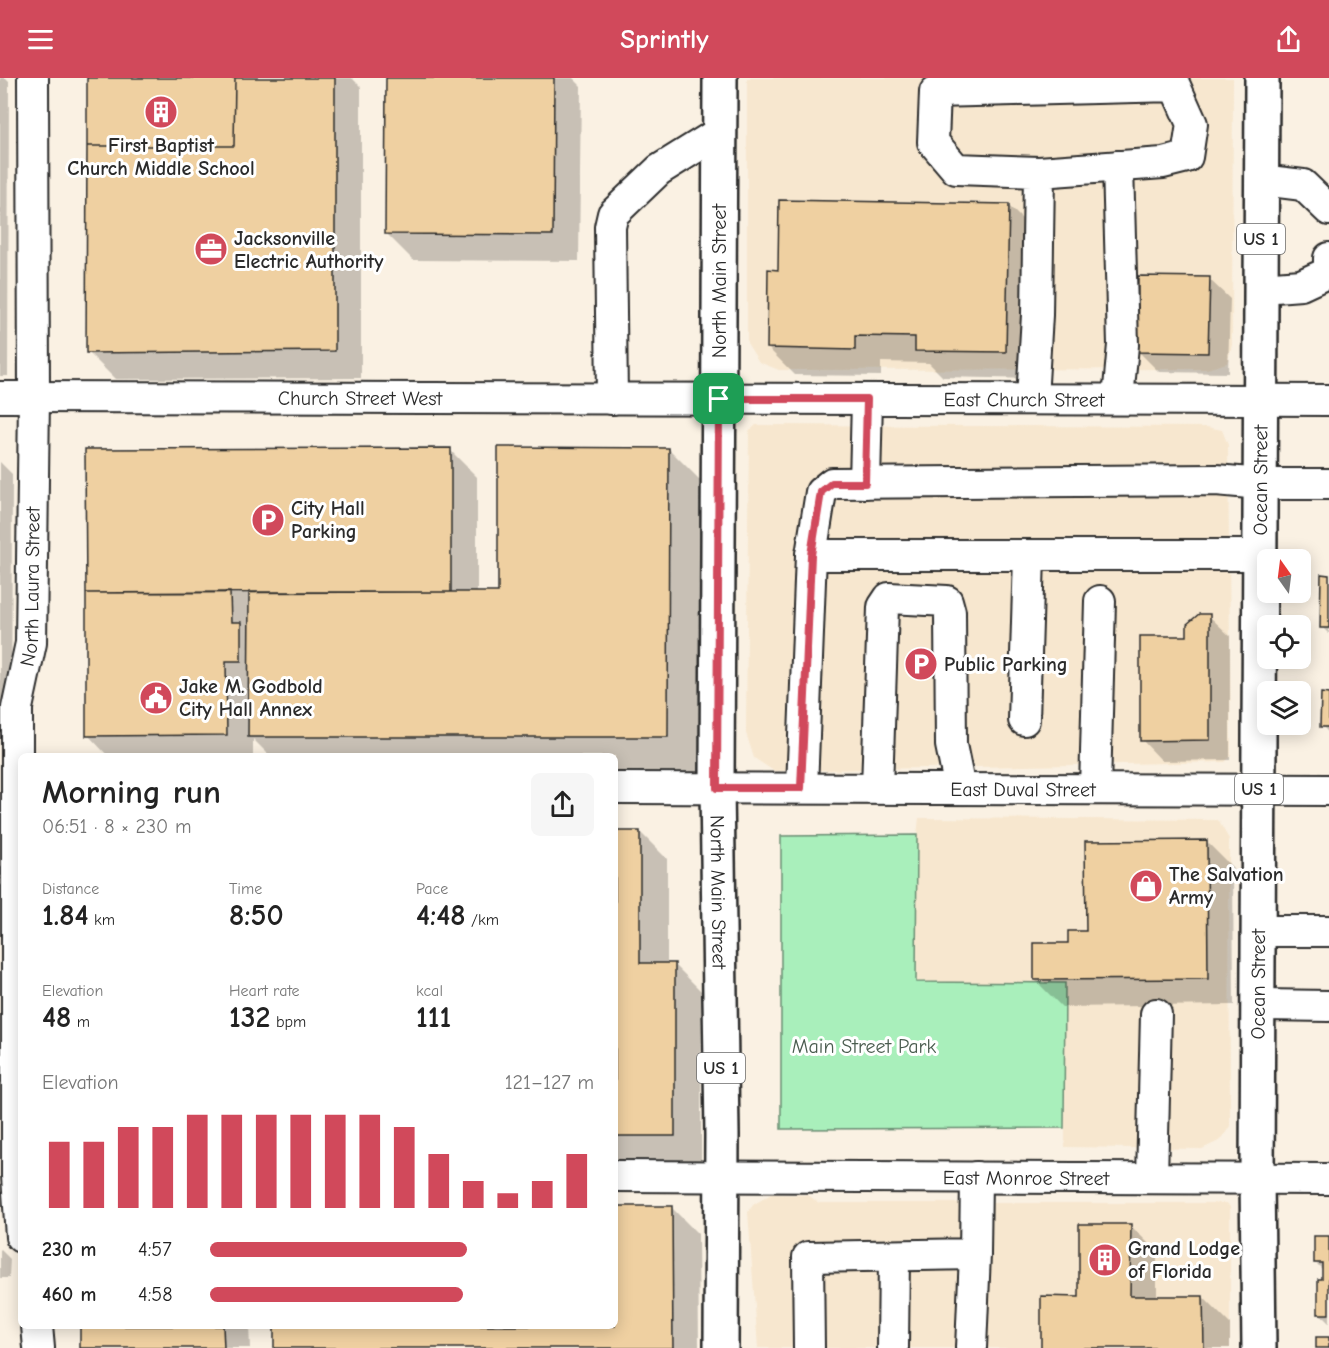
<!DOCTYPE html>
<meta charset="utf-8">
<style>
body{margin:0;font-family:"Comic Neue",sans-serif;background:#f6f6f6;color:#222;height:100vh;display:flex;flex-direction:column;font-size:22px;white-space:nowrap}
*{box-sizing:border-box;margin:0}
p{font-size:20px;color:#767676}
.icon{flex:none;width:33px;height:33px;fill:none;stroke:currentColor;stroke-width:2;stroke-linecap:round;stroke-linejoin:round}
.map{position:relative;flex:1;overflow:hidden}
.side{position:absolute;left:18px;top:675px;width:600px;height:576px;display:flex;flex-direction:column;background:#fff;border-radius:9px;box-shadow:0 3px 15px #0003}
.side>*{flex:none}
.needle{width:39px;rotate:346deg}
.tools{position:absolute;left:1257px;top:471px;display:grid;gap:12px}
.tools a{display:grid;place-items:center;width:54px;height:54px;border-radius:9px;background:#fff;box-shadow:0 3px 15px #0003;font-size:30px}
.pin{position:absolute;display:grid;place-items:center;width:51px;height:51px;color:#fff;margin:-26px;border-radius:12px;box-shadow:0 3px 9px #0006}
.round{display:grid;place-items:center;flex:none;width:63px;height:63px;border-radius:9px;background:#f6f6f6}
.summary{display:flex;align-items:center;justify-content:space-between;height:102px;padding:0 24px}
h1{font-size:33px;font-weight:700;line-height:45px}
.stats{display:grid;grid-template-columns:repeat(3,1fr);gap:9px;height:102px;padding:6px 24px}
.stats div{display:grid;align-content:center}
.stats b{font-size:30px;font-weight:700}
.stats small{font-size:16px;font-weight:400}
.stats p{font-size:16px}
.chart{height:168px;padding:12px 24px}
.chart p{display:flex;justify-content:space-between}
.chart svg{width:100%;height:108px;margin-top:6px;stroke:#d1495b;stroke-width:6}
ul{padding:0 24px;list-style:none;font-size:20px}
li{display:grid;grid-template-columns:96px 72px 1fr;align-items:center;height:45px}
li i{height:15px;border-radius:8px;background:#d1495b}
header{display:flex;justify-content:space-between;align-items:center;height:78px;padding:0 24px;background:#d1495b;color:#fff;font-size:27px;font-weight:700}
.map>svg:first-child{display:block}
</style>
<header><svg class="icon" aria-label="menu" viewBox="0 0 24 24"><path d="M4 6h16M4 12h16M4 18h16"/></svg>Sprintly<svg class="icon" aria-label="share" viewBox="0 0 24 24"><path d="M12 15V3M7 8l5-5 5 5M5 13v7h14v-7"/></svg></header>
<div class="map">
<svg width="1329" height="1270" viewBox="0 0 1329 1270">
<rect width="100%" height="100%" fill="#faf1e3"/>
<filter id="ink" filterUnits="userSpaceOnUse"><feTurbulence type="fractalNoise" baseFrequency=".0167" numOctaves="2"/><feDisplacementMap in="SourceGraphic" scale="12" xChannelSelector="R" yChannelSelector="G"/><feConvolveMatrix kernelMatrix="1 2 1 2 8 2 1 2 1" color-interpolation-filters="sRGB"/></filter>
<g filter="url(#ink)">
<path fill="#f7e7cf" d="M 747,0 L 1233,0 L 1232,267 L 1227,285 L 1207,291 L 779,292 L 759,284 L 747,265 Z
M 756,347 L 1207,349 L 1222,352 L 1228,367 L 1231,678 L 1225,684 L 774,693 L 754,680 L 746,655 L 749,353 Z
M 919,740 L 1218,742 L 1229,761 L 1230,1048 L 1221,1062 L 1202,1071 L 1065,1069 L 1065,906 L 916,904 L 917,757 Z
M 771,1116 L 808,1117 L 819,1125 L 1227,1125 L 1230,1129 L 1230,1270 L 758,1270 L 748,1134 L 753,1127 Z"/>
<path fill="#a9efbb" stroke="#6a8d73" stroke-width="1.5" d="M 917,757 L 916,904 L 1065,905 L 1064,1050 L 781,1051 L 781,758 Z"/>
<path fill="#0003" d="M 0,0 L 6,0 L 9,3 L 8,298 L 0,298 Z
M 89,0 L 352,0 L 361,9 L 361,300 L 115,301 L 88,274 Z
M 388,0 L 573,0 L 581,8 L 579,183 L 413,182 L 386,155 Z
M 1008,127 L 1035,154 L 1032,301 L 943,299 L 929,285 L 881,284 L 881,298 L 795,297 L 768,270 Z
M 1209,201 L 1230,221 L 1228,295 L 1159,294 L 1138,273 Z
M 669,371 L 707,409 L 705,696 L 615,696 L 615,678 L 270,678 L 253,661 L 253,678 L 108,678 L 88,657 L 87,372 L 450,372 L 477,399 L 477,516 L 499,516 Z
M 0,384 L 12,396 L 11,688 L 0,688 Z
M 1329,498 L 1329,556 L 1322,549 Z
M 1209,538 L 1230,558 L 1230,682 L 1162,683 L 1142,662 Z
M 1329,617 L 1329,655 L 1322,648 Z
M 615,754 L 640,754 L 667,781 L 667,886 L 674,886 L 701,913 L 701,1084 L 615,1084 Z
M 1206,763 L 1233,790 L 1234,927 L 1062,929 L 1035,902 L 1070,866 Z
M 671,1129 L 698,1156 L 699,1270 L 276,1270 L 276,1248 L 615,1248 L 615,1130 Z
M 1130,1147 L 1157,1174 L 1157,1220 L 1203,1219 L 1230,1246 L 1230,1270 L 1043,1270 L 1080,1220 Z
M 1329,1159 L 1329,1245 L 1320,1236 L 1323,1192 L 1316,1185 Z
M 0,1171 L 10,1181 L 9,1200 L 0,1200 Z
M 82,1248 L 249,1248 L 250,1270 L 82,1270 Z"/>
<path fill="#efd0a1" stroke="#2b2b2b" stroke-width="1.5" d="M 87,0 L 235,0 L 234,68 L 87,68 Z
M 235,0 L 335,0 L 335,273 L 86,275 L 87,68 L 234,68 Z
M 386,0 L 554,0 L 553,157 L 385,156 Z
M 779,122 L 1009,126 L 1006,274 L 915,273 L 915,259 L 855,258 L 855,272 L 767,270 L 768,191 L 778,192 Z
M 1138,198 L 1210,199 L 1208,275 L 1137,274 Z
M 498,369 L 669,370 L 668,659 L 248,659 L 249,514 L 498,514 Z
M 451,370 L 451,514 L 86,515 L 85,371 Z
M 1321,496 L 1329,497 L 1329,550 L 1320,550 Z
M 230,514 L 231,544 L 241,544 L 241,583 L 226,583 L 227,657 L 86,658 L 86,515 Z
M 1199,536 L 1210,536 L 1210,662 L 1140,663 L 1140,558 L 1187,558 L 1187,546 Z
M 1321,615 L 1329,616 L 1329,649 L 1320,649 Z
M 615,753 L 640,753 L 640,885 L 675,885 L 675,1058 L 615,1058 Z
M 1207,762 L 1208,901 L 1034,902 L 1034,865 L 1068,865 L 1068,853 L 1086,853 L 1085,763 Z
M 615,1128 L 672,1128 L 673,1270 L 274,1270 L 274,1248 L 615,1248 Z
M 1079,1146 L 1131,1146 L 1130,1218 L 1203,1218 L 1204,1270 L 1041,1270 L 1041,1218 L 1079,1219 Z
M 1314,1158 L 1329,1158 L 1329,1236 L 1318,1236 L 1318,1201 L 1322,1201 L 1322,1185 L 1314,1185 Z
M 80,1248 L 223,1248 L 224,1270 L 80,1270 Z
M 1316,1259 L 1329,1259 L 1329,1270 L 1316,1270 Z"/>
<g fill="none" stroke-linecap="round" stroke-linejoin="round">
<g stroke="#2b2b2b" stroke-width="34">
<g id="minor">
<path d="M 1261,102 L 1303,107 L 1329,132"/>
<path d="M 1261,210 L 1301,207 L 1329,194 L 1329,180"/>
<path id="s1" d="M 0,319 L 1329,322"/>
<path d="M 612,321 L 610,149 L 613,136 L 659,92 L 720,54"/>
<path d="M 1032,321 L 1037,237 L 1039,94 L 956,91 L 933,64 L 935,14 L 1175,8 L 1192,46 L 1187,79 L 1163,85 L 1039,94"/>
<path d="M 1118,321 L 1123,267 L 1118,88"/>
<path d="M 865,405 L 867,321"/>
<path d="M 1260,477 L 811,477 L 821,414 L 832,405 L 1216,402 L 1261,406 L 1329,406"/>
<path d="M 1024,642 L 1029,478"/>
<path id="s2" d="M 615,710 L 1329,712"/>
<path d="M 802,710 L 811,477"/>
<path d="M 877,710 L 883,529 L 889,520 L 947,523 L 950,534 L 951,667 L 960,711"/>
<path d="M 1095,711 L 1100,523"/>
<path d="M 1258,853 L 1329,853"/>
<path d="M 1258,927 L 1329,928"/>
<path id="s3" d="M 615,1098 L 1329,1101"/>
<path d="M 1152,1100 L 1156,936"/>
<path id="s4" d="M 21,1159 L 17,1098 L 17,630 L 31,565 L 34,319 L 33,0"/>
<path d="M 37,1248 L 39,1270"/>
<path d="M 809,1270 L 808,1179 L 975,1176 L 976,1099"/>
<path d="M 893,1270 L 894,1178"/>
<path d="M 971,1270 L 975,1176"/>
</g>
</g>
<g stroke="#2b2b2b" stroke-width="38">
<g id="major">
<path id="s5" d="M 720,0 L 717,710 L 722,1057 L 721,1270"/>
<path id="s6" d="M 1259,1270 L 1257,1100 L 1262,0"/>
</g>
</g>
<use href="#minor" stroke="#fff" stroke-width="30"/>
<use href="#major" stroke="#fff" stroke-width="33"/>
</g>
</g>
<g fill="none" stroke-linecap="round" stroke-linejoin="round" filter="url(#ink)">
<g stroke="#fff" stroke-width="12">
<path id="route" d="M 719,321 L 867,321 L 865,405 L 832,405 L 821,414 L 811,477 L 801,710 L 717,710 Z"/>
</g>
<use href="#route" stroke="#d1495b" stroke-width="8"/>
</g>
<defs>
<g id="building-disc" transform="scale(1.725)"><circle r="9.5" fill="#d1495b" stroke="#fff"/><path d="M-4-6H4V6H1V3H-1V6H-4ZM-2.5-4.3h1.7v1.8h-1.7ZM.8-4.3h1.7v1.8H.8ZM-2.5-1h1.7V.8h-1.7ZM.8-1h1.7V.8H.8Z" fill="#fff"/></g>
<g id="office-disc" transform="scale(1.725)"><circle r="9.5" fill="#d1495b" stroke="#fff"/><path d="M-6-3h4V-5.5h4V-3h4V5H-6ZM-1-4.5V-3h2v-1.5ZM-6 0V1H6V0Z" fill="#fff"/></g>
<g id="parking-disc" transform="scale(1.725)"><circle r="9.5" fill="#d1495b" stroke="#fff"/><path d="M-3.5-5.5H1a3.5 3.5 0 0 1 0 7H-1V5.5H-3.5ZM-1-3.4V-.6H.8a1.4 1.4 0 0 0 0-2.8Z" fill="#fff"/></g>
<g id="civic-disc" transform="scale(1.725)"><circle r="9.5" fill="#d1495b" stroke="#fff"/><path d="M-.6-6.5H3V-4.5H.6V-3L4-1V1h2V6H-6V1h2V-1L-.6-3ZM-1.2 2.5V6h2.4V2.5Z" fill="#fff"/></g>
<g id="shop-disc" transform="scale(1.725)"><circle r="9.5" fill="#d1495b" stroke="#fff"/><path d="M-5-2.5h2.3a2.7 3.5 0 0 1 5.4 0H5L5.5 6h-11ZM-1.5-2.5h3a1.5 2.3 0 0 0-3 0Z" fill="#fff"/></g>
</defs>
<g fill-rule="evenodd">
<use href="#building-disc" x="161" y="34"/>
<use href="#office-disc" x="211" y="171"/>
<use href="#parking-disc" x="268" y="442"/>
<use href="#parking-disc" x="921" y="586"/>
<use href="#civic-disc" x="156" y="620"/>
<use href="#shop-disc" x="1146" y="808"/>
<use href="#building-disc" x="1105" y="1182"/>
</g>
<g text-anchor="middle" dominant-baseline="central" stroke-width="6" stroke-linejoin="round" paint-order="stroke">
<g fill="#fff" stroke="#6b6b6b" stroke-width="1.5">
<rect x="1237" y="146" width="48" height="30" rx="4.5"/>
<rect x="1235" y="696" width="48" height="30" rx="4.5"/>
<rect x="697" y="975" width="48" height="30" rx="4.5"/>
</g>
<g font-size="18" font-weight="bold" fill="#2b2b2b">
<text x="1261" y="161">US 1</text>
<text x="1259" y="711">US 1</text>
<text x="721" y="990">US 1</text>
</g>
<g font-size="20" font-weight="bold" fill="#2b2b2b" stroke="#fff" text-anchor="start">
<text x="161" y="67" text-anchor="middle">First Baptist<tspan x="161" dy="23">Church Middle School</tspan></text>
<text x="234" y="160">Jacksonville<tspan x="234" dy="23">Electric Authority</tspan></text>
<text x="291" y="430">City Hall<tspan x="291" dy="23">Parking</tspan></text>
<text x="944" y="586">Public Parking</text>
<text x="179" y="608">Jake M. Godbold<tspan x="179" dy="23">City Hall Annex</tspan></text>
<text x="1169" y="796">The Salvation<tspan x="1169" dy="23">Army</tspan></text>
<text x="1128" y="1170">Grand Lodge<tspan x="1128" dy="23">of Florida</tspan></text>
</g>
<g font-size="20" fill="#2b2b2b" stroke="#fff">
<text transform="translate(719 203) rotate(-90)">North Main Street</text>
<text stroke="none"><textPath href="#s1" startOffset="360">Church Street West</textPath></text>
<text stroke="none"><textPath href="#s1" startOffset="1024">East Church Street</textPath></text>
<text stroke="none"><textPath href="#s6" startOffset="868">Ocean Street</textPath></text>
<text stroke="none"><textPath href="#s4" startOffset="652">North Laura Street</textPath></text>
<text stroke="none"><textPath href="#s2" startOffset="408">East Duval Street</textPath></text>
<text stroke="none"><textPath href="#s5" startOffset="814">North Main Street</textPath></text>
<text stroke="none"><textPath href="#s6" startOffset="364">Ocean Street</textPath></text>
<text stroke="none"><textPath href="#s3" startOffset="411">East Monroe Street</textPath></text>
</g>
<g font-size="20" fill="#4a5c4f" stroke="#fff">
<text x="864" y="968">Main Street Park</text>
</g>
</g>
</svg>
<div class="tools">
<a><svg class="needle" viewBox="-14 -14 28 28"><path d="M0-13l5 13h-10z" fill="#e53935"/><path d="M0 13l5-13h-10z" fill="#767676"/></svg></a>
<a><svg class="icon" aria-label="locate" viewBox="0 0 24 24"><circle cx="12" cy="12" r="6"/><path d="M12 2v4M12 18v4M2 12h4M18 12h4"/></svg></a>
<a><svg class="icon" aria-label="layers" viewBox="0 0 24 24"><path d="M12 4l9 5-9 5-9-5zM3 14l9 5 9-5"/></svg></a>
</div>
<div class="pin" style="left:719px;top:321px;background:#1e9e55"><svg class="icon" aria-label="arrive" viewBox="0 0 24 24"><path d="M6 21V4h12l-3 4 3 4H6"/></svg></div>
<section class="side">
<div class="summary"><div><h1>Morning run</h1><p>06:51 · 8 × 230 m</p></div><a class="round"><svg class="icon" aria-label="share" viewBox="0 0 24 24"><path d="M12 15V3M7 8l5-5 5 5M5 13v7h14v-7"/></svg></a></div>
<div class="stats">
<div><p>Distance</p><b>1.84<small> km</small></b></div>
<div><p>Time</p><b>8:50</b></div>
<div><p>Pace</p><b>4:48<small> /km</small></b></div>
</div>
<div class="stats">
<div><p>Elevation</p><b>48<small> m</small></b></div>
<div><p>Heart rate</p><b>132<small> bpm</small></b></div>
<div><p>kcal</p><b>111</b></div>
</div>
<div class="chart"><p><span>Elevation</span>121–127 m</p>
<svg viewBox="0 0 160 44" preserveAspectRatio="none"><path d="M5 44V17M15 44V17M25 44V11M35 44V11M45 44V6M55 44V6M65 44V6M75 44V6M85 44V6M95 44V6M105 44V11M115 44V22M125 44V33M135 44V38M145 44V33M155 44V22"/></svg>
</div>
<ul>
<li><b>230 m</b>4:57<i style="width:67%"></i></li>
<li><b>460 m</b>4:58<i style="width:66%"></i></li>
</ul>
</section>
</div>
